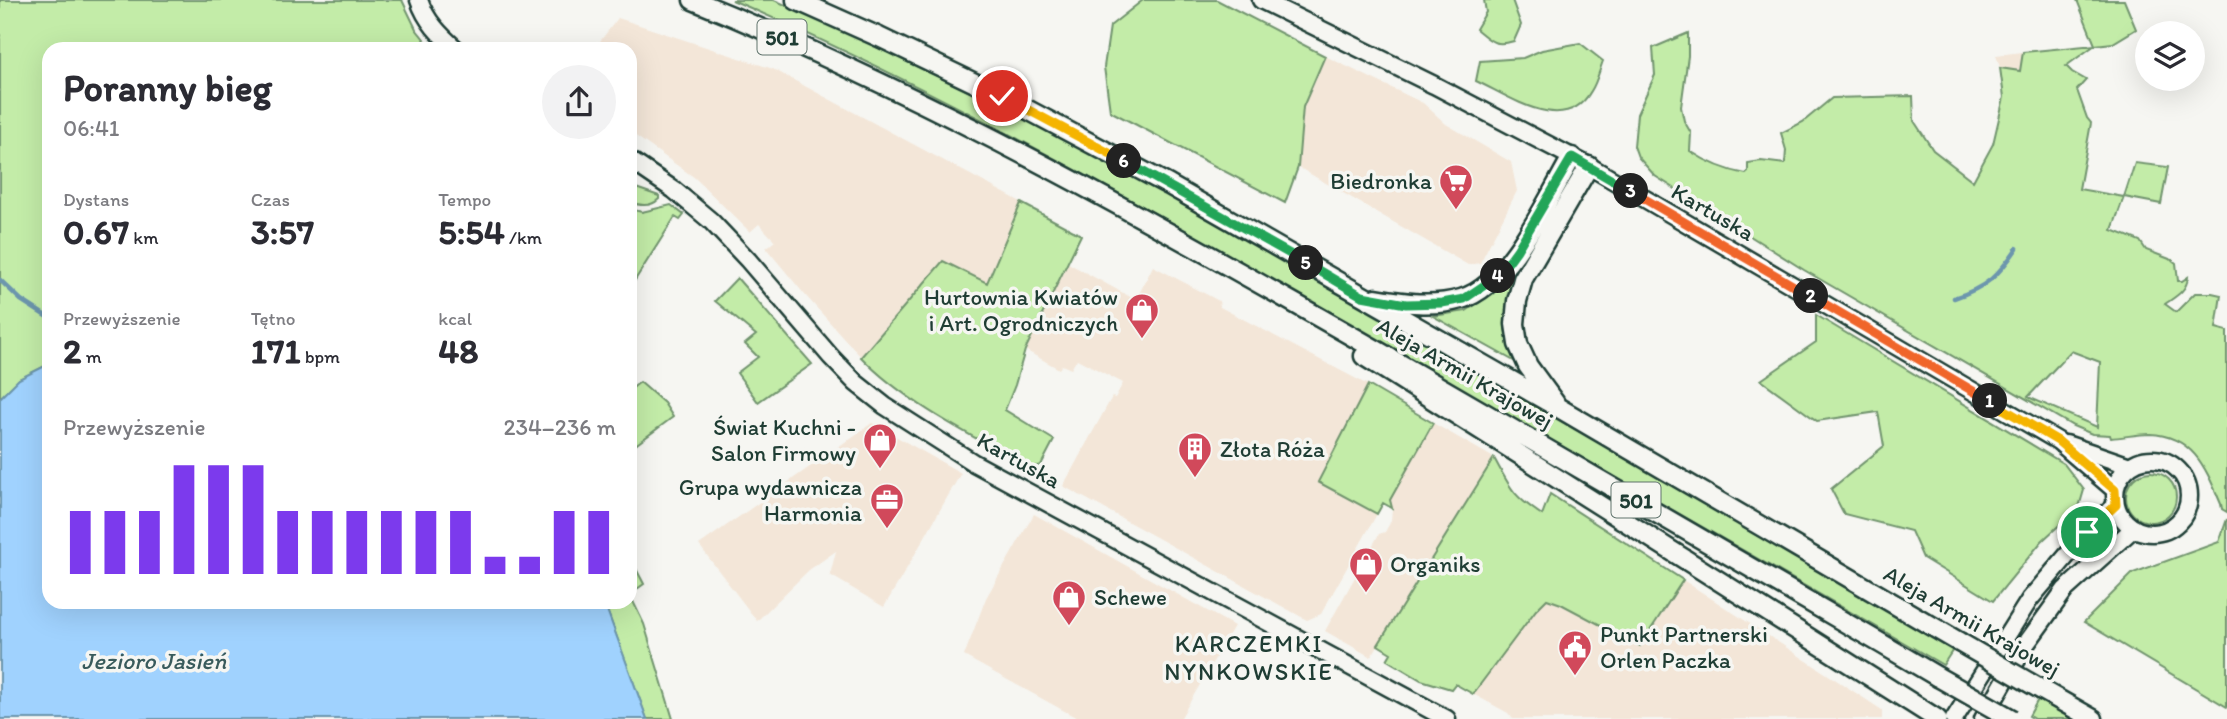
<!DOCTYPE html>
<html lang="pl">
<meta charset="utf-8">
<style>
body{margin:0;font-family:Itim,sans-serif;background:#f2f2f3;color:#2b2b33;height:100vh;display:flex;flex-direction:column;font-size:26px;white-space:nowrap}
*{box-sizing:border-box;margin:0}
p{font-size:23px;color:#7c7c81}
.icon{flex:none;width:38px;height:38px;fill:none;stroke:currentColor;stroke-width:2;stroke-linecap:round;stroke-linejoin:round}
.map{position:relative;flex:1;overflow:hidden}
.panel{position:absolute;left:42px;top:42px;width:595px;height:567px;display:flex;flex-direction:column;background:#fff;border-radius:21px;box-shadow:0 7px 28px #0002}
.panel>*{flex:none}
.buttons{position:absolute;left:2135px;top:21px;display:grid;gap:14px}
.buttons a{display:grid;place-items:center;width:70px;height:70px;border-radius:50%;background:#fff;box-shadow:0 7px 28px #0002;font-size:35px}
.pin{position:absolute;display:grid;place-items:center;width:60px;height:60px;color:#fff;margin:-30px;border:4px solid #fff;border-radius:50%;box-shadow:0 2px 7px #0007}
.km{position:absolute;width:35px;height:35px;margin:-18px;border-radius:50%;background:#222;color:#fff;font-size:19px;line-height:35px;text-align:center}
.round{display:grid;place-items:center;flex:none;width:74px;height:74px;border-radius:37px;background:#f2f2f3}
.headline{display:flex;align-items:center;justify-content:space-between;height:119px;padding:0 21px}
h1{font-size:38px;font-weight:700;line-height:52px}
.metrics{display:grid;grid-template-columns:repeat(3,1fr);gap:10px;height:119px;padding:7px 21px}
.metrics div{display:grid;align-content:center}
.metrics b{font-size:35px;font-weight:700}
.metrics small{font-size:19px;font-weight:400}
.metrics p{font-size:19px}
.chart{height:196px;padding:14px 21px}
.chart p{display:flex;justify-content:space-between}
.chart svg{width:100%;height:126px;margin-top:7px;stroke:#7c3aed;stroke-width:6}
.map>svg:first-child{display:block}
</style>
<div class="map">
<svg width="2227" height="719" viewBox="0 0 2227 719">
<rect width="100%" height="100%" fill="#f6f6f2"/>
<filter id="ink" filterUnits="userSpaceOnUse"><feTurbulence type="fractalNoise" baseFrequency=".0143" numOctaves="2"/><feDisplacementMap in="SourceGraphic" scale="14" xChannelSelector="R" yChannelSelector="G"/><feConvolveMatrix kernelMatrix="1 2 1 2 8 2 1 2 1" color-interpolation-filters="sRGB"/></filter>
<g filter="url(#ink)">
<path fill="#f3e6d8" d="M 618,18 L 773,69 L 1021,202 L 987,284 L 943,261 L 861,357 L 805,295 L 766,248 L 775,241 L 759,224 L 750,232 L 695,178 L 630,132 L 630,49 L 594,49 Z
M 2023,52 L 2020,71 L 2000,68 L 1996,55 Z
M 1325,56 L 1423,103 L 1446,124 L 1511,162 L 1517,191 L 1480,263 L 1468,265 L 1298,167 L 1303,107 Z
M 1068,263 L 1136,300 L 1153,266 L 1219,301 L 1220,307 L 1368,385 L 1319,482 L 1377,514 L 1321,614 L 1307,620 L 1063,486 L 1112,397 L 1115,398 L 1123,383 L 1077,359 L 1071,369 L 1062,365 L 1059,369 L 1025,350 Z
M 872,423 L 961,473 L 914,556 L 884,607 L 830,575 L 836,551 L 809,570 L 757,621 L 699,545 Z
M 1433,423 L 1494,458 L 1371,657 L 1325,631 L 1379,534 L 1385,532 L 1391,521 L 1392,508 L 1390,501 Z
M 1034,514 L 1234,626 L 1180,719 L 1079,719 L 964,656 L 986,598 Z
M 1683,580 L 1882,710 L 1882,719 L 1513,719 L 1508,713 L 1473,694 L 1536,610 L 1547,599 L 1561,604 L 1640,646 Z"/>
<path fill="#c3eca8" stroke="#71946e" stroke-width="2" fill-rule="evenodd" d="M 0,0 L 402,0 L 416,29 L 432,49 L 49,49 L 49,364 L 19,379 L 0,398 Z
M 732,0 L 774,0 L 781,3 C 915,63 1045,128 1174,197 L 1954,648 L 1943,665 L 1165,219 C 1023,140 881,64 732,0 Z
M 1143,0 L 1217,0 L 1325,56 L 1303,107 L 1298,167 L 1285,203 L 1110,111 L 1104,67 L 1110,26 Z
M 1484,0 L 1512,0 L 1521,25 L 1514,41 C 1494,47 1491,41 1476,29 L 1486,12 Z
M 2077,0 L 2124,0 L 2136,29 L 2113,43 L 2095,45 L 2066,66 L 2072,72 L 2086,80 L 2077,90 L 2087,118 L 2091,123 L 2079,189 L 2124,197 L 2135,163 L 2168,167 L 2161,204 L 2124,197 L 2112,230 L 2140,241 L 2146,250 L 2172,260 L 2176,263 L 2178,281 L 2182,281 L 2188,277 C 2187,291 2175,297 2165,304 L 2176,312 L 2195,293 L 2212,293 L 2221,295 L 2216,328 L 2227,331 L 2227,512 L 2222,509 L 2221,504 C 2206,469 2194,436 2150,434 C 2138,434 2124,437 2111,438 L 2110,435 L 2092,434 L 2073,426 L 1804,270 L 1655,176 L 1638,157 L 1634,146 L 1637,114 L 1655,75 L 1653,48 L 1688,33 L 1688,56 L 1681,107 L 1684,121 L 1691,133 L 1690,151 C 1708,163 1725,170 1746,174 L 1748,172 L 1748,163 L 1761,161 L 1785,164 L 1786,150 L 1781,133 L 1803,122 L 1832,98 L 1913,96 L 1914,121 L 1933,150 L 1973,181 L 1993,144 L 2004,97 L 2000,68 L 2020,71 L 2023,52 L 2095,45 ZM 2071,351 L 2100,362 L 2097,427 L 2028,397 Z
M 1580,43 L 1603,61 C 1599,71 1597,82 1591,91 C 1565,137 1509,96 1476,81 L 1480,61 L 1523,58 L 1542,50 Z
M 1567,183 L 1511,287 L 1505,329 L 1514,361 L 1433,316 L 1466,311 L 1506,284 L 1561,185 Z
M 630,186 L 659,196 L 659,199 C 651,207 640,206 630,202 Z
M 1021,203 L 1081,235 L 1025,350 L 1015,385 L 1005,410 L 1054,440 L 1041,465 L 1030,468 C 974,437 905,403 861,357 L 943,261 L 987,283 Z
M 671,205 L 684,215 L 680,220 L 675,217 L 630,288 L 630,209 L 642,212 Z
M 737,278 L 812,364 L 758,402 L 737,373 L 758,357 L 745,344 L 756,335 L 715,301 Z
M 1816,315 L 2064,464 L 2084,490 L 2079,507 L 2042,541 L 1993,601 L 1923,558 L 1911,531 L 1844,514 L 1831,489 L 1884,446 L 1878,412 L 1817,421 L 1761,380 L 1816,342 Z
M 640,382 L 664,403 L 673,417 L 630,449 L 630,390 Z
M 1368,385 L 1433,423 L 1390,500 L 1392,508 L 1383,503 L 1377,514 L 1318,482 Z
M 1494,458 C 1511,489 1512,495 1542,515 L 1550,494 L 1683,580 L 1640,646 L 1561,604 L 1547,599 L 1536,610 L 1473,694 L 1455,684 L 1451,689 L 1421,680 L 1387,660 L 1391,653 L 1378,645 Z
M2126 497a25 25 0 1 1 50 0a25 25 0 1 1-50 0Z
M 2227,519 L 2227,707 L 2084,622 L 2133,573 L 2219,542 Z
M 630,557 L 644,584 L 630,594 Z
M 630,595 L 644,624 L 673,719 L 647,719 L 604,602 L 630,602 Z
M 2040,696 L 2078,719 L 2034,719 L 2029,716 Z"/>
<path fill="#a0d2fe" stroke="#6c96ad" stroke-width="2" d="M 49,364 L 49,602 L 604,602 L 647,719 L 0,719 L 0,398 L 19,379 Z"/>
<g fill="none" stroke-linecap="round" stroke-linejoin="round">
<path stroke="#6c96ad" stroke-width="4.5" d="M 0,280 L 21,300 L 49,318
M 1954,298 C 1987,287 1998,276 2017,248"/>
<g stroke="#1f3d34" stroke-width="21">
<path id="secondary" d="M 419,0 C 426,21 440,35 456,49
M 1261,0 L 1434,85 L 1589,166 L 2058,441 L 2115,490
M 630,160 L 674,190 L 711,221 L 748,260 L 831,357 L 856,383 L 885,406 L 974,463 L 1447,719
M 2066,444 L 2130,466
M2115 496a37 37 0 1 1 74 0a37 37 0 1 1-74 0Z
M 1954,719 L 2030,599 L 2087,532 L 2116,505
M 1983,719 L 2026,644 L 2065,590 L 2134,528"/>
</g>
<g stroke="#1f3d34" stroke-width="23">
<path id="primary" d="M 693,0 C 930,96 1151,221 1371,347 C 1561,457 1750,566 1938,677
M 796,0 L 879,37 L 1002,96 L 1169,185 L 1559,408 L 1959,642
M 1376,298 C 1404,303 1433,307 1461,299 C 1509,286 1548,198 1572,157
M 1364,356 L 1937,719
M 1555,403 L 1528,366 L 1518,344 L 1515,324 L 1517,301 L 1523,279 L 1589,166
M 2042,690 L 2093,719"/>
</g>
<use href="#secondary" stroke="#f6f6f2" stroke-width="16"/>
<use href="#primary" stroke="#f6f6f2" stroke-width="18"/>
<g stroke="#1f3d34" stroke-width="23" stroke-linecap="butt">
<path id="primary-bridge" d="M 1959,642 L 2042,690
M 1938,677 L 2012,719"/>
</g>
<use href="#primary-bridge" stroke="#f6f6f2" stroke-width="18"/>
</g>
</g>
<g fill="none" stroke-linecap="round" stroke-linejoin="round" filter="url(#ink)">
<g stroke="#fff" stroke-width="14">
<path id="split-1" d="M 1990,401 L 2058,441 L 2115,490 L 2116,505 L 2087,532"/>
</g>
<g stroke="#fff" stroke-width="14">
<path id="split-2" d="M 1811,296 L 1990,401"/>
</g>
<g stroke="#fff" stroke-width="14">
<path id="split-3" d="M 1631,191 L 1811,296"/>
</g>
<g stroke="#fff" stroke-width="14">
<path id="split-4" d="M 1498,276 L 1517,250 L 1572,157 L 1631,191"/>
</g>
<g stroke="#fff" stroke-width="14">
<path id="split-5" d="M 1306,263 L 1362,296 L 1406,304 L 1442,303 L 1464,299 L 1498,276"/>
</g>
<g stroke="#fff" stroke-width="14">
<path id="split-6" d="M 1124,161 L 1306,263"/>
</g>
<g stroke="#fff" stroke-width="14">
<path id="split-7" d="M 1002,96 L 1124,161"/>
</g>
<use href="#split-1" stroke="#f5b400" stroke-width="9"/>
<use href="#split-2" stroke="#f0652b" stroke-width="9"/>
<use href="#split-3" stroke="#f0652b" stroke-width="9"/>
<use href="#split-4" stroke="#22a559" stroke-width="9"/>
<use href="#split-5" stroke="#22a559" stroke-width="9"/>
<use href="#split-6" stroke="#22a559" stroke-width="9"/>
<use href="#split-7" stroke="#f5b400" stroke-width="9"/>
</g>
<defs>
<g id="supermarket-pin" transform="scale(1.75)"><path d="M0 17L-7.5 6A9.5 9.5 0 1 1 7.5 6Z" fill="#d1495b" stroke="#f6f6f2"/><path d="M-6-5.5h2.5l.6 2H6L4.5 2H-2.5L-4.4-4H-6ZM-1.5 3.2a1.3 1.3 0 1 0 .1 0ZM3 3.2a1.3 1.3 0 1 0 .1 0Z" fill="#fff"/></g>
<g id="shop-pin" transform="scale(1.75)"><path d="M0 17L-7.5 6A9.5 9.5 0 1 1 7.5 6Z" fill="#d1495b" stroke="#f6f6f2"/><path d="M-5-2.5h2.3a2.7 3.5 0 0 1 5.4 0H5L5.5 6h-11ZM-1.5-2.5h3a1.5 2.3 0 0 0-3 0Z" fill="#fff"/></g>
<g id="building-pin" transform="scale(1.75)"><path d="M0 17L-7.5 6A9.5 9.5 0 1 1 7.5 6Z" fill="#d1495b" stroke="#f6f6f2"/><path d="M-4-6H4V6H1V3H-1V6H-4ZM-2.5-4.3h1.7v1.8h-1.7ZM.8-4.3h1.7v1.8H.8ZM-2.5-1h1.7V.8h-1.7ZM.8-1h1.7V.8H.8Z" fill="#fff"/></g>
<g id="office-pin" transform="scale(1.75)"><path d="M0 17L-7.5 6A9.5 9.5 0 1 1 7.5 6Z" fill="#d1495b" stroke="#f6f6f2"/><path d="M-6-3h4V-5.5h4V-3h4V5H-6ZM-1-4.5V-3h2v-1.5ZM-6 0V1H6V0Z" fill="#fff"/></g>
<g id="civic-pin" transform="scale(1.75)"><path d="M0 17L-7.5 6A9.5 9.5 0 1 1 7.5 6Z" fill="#d1495b" stroke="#f6f6f2"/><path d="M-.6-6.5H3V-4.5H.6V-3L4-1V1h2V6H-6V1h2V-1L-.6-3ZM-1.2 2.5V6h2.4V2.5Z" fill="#fff"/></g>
</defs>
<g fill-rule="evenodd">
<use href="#supermarket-pin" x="1456" y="181"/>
<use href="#shop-pin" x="1142" y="310"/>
<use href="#shop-pin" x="880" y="440"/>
<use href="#building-pin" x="1195" y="449"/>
<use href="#office-pin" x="887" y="500"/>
<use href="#shop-pin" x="1366" y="564"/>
<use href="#shop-pin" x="1069" y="597"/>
<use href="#civic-pin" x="1575" y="647"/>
</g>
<g text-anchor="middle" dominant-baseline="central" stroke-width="7" stroke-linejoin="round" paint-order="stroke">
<g fill="#f6f6f2" stroke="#60746d" stroke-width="2">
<rect x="757.5" y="19.5" width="49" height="35" rx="5"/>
<rect x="1611.5" y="482.5" width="49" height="35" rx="5"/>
</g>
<g font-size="21" font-weight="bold" fill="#1f3d34">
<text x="782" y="37">501</text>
<text x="1636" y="500">501</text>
</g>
<g font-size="23" fill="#1f3d34" stroke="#f6f6f2" text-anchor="end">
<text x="1432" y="181">Biedronka</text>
<text x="1118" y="297">Hurtownia Kwiatów<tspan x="1118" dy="26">i Art. Ogrodniczych</tspan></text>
<text x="856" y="427">Świat Kuchni -<tspan x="856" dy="26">Salon Firmowy</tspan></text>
<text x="1220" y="449" text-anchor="start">Złota Róża</text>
<text x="862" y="487">Grupa wydawnicza<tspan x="862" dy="26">Harmonia</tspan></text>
<text x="1390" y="564" text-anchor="start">Organiks</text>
<text x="1094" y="597" text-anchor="start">Schewe</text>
<text x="1600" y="634" text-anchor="start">Punkt Partnerski<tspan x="1600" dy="26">Orlen Paczka</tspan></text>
</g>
<g font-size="23" fill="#1f3d34" stroke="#f6f6f2">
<text transform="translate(1713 212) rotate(30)">Kartuska</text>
<text transform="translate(1465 373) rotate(30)">Aleja Armii Krajowej</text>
<text transform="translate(1019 460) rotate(29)">Kartuska</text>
<text transform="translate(1972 621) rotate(30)">Aleja Armii Krajowej</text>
</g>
<g font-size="24" letter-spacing="2" fill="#1f3d34" stroke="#f6f6f2">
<text x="1249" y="643">KARCZEMKI<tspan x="1249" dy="28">NYNKOWSKIE</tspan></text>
</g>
<g font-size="24" font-style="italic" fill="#395b5c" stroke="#f6f6f2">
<text x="154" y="660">Jezioro Jasień</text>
</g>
</g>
</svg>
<div class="buttons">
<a><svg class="icon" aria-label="layers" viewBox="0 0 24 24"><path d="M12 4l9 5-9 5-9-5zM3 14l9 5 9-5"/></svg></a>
</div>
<div class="pin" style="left:2087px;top:532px;background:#1e9e55"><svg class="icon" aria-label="arrive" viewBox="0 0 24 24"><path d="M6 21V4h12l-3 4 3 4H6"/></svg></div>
<div class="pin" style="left:1002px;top:96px;background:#d93025"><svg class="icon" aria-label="check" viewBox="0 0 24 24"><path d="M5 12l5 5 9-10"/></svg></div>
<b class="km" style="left:1990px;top:401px">1</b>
<b class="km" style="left:1811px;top:296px">2</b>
<b class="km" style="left:1631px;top:191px">3</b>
<b class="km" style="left:1498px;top:276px">4</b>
<b class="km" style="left:1306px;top:263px">5</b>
<b class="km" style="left:1124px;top:161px">6</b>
<section class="panel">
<div class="headline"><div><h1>Poranny bieg</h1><p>06:41</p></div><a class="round"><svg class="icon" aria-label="share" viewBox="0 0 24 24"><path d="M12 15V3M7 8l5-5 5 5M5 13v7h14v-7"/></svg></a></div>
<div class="metrics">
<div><p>Dystans</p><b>0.67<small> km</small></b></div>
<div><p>Czas</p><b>3:57</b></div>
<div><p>Tempo</p><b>5:54<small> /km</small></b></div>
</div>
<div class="metrics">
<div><p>Przewyższenie</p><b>2<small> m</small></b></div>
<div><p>Tętno</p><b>171<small> bpm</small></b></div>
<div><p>kcal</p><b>48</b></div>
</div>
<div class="chart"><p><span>Przewyższenie</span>234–236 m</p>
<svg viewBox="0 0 160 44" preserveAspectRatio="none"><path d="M5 44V22M15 44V22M25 44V22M35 44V6M45 44V6M55 44V6M65 44V22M75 44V22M85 44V22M95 44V22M105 44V22M115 44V22M125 44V38M135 44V38M145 44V22M155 44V22"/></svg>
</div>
</section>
</div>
